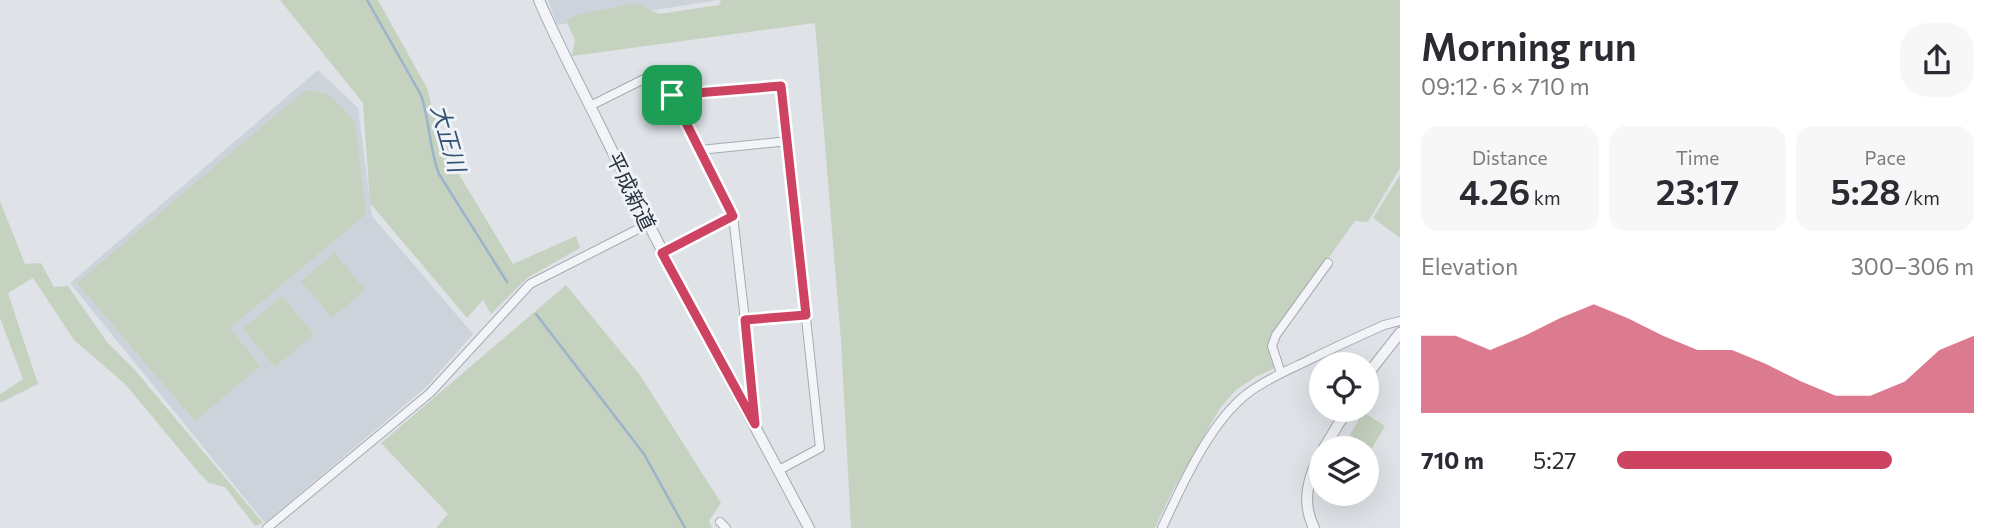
<!DOCTYPE html>
<meta charset="utf-8">
<style>
body{margin:0;font-family:Commissioner,"Noto Sans JP",sans-serif;background:#f7f7f7;color:#2b2b33;height:100vh;display:flex;flex-direction:column;font-size:26px;white-space:nowrap}
*{box-sizing:border-box;margin:0}
p{font-size:23px;color:#7c7c81}
.icon{flex:none;width:38px;height:38px;fill:none;stroke:currentColor;stroke-width:2;stroke-linecap:round;stroke-linejoin:round}
.map{position:relative;flex:1;overflow:hidden}
.sheet{display:flex;flex-direction:column;background:#fff;width:595px}
.sheet>*{flex:none}
.tools{position:absolute;left:1309px;top:352px;display:grid;gap:14px}
.tools a{display:grid;place-items:center;width:70px;height:70px;border-radius:50%;background:#fff;box-shadow:0 7px 28px #0002;font-size:35px}
.pin{position:absolute;display:grid;place-items:center;width:60px;height:60px;color:#fff;margin:-30px;border-radius:14px;box-shadow:0 4px 10px #0006}
.round{display:grid;place-items:center;flex:none;width:74px;height:74px;border-radius:28px;background:#f7f7f7}
.headline{display:flex;align-items:center;justify-content:space-between;height:119px;padding:0 21px}
h1{font-size:38px;font-weight:600;line-height:52px}
.metrics{display:grid;grid-template-columns:repeat(3,1fr);gap:10px;height:119px;padding:7px 21px}
.metrics div{display:grid;align-content:center;border-radius:18px;background:#f7f7f7;text-align:center}
.metrics b{font-size:35px;font-weight:600}
.metrics small{font-size:19px;font-weight:400}
.metrics p{font-size:19px}
.chart{height:196px;padding:14px 21px}
.chart p{display:flex;justify-content:space-between}
.chart svg{width:100%;height:126px;margin-top:7px;fill:#ce4361;opacity:.7}
ul{padding:0 21px;list-style:none;font-size:23px}
li{display:grid;grid-template-columns:112px 84px 1fr;align-items:center;height:52px}
li i{height:18px;border-radius:9px;background:#ce4361}
main{display:flex;flex:1;min-height:0}
.map>svg:first-child{display:block}
</style>
<main>
<div class="map">
<svg width="1400" height="528" viewBox="0 0 1400 528">
<rect width="100%" height="100%" fill="#dfe3e8"/>
<path fill="#cdd3da" d="M 548,0 L 719,0 L 557,25 Z
M 318,70 L 358,108 L 372,216 L 473,334 L 426,387 L 265,523 L 70,283 Z"/>
<path fill="#c6d2c0" d="M 280,0 L 378,0 L 427,88 L 433,111 L 460,176 L 513,264 L 576,236 L 580,248 L 527,278 L 491,314 L 483,300 L 467,318 L 370,203 L 363,103 Z
M 721,0 L 1400,0 L 1400,168 L 1368,222 L 1355,221 L 1268,342 L 1275,368 L 1255,377 L 1236,390 L 1220,408 L 1171,494 L 1155,528 L 851,528 L 841,341 L 815,23 L 572,56 L 575,40 L 566,20 L 577,15 L 635,3 L 659,14 L 719,5 Z
M 305,90 L 329,94 L 355,122 L 366,214 L 230,328 L 260,366 L 195,421 L 77,283 Z
M 1400,175 L 1400,238 L 1373,218 Z
M 0,201 L 25,264 L 41,263 L 54,287 L 68,286 L 107,342 L 134,369 L 263,523 L 255,526 L 225,487 L 209,483 L 200,474 L 126,385 L 74,340 L 33,278 L 8,293 L 38,384 L 0,403 L 0,394 L 23,379 L 0,318 Z
M 335,253 L 365,290 L 332,318 L 301,281 Z
M 566,285 L 640,375 L 721,503 L 709,521 L 712,528 L 436,528 L 448,514 L 381,443 Z
M 282,296 L 314,334 L 275,367 L 243,329 Z
M 1363,412 L 1385,426 L 1372,448 L 1350,435 Z"/>
<g fill="none" stroke-linecap="round" stroke-linejoin="round">
<path stroke="#9ab4c9" stroke-width="2.5" d="M 367,0 L 421,95 C 430,121 429,149 439,174 L 507,282
M 536,314 L 644,454 L 685,528"/>
<g stroke="#a4aab2" stroke-width="10">
<path id="minor" d="M 672,95 L 781,86 L 820,448 L 779,470
M 590,106 L 658,72 L 672,95 L 733,216 L 745,320 L 755,422
M 700,150 L 788,141
M 662,253 L 733,216
M 745,320 L 806,315
M 1281,373 L 1272,346 L 1276,335 L 1328,263
M 720,522 L 726,528
M 267,528 L 430,393 L 530,284 L 648,224
M 1162,528 C 1182,485 1210,422 1248,393 C 1265,380 1286,371 1305,362 C 1331,349 1357,337 1384,325 L 1400,321"/>
</g>
<g stroke="#a4aab2" stroke-width="12">
<path id="tertiary" d="M 539,0 C 558,45 581,87 602,130 C 667,265 739,396 809,528
M 1367,375 L 1400,333
M 1324,448 L 1347,410
M 1314,528 C 1301,502 1308,477 1321,454"/>
</g>
<use href="#minor" stroke="#f2f4f7" stroke-width="8"/>
<use href="#tertiary" stroke="#f2f4f7" stroke-width="10"/>
</g>
<g fill="none" stroke-linecap="round" stroke-linejoin="round">
<g stroke="#fff" stroke-width="14">
<path id="route" d="M 781,86 L 806,315 L 745,320 L 755,424 L 662,253 L 733,216 L 672,95 Z"/>
</g>
<use href="#route" stroke="#ce4361" stroke-width="9"/>
</g>
<g text-anchor="middle" dominant-baseline="central" stroke-width="6" stroke-linejoin="round" paint-order="stroke">
<g font-size="21" fill="#283240" stroke="#eff2f6">
<text transform="translate(632 191) rotate(64)">平成新道</text>
</g>
<g font-size="23" font-style="italic" fill="#325374" stroke="#eff2f6">
<text transform="translate(449 138) rotate(74)">大正川</text>
</g>
</g>
</svg>
<div class="tools">
<a><svg class="icon" aria-label="locate" viewBox="0 0 24 24"><circle cx="12" cy="12" r="6"/><path d="M12 2v4M12 18v4M2 12h4M18 12h4"/></svg></a>
<a><svg class="icon" aria-label="layers" viewBox="0 0 24 24"><path d="M12 4l9 5-9 5-9-5zM3 14l9 5 9-5"/></svg></a>
</div>
<div class="pin" style="left:672px;top:95px;background:#1e9e55"><svg class="icon" aria-label="arrive" viewBox="0 0 24 24"><path d="M6 21V4h12l-3 4 3 4H6"/></svg></div>
</div>
<section class="sheet">
<div class="headline"><div><h1>Morning run</h1><p>09:12 · 6 × 710 m</p></div><a class="round"><svg class="icon" aria-label="share" viewBox="0 0 24 24"><path d="M12 15V3M7 8l5-5 5 5M5 13v7h14v-7"/></svg></a></div>
<div class="metrics">
<div><p>Distance</p><b>4.26<small> km</small></b></div>
<div><p>Time</p><b>23:17</b></div>
<div><p>Pace</p><b>5:28<small> /km</small></b></div>
</div>
<div class="chart"><p><span>Elevation</span>300–306 m</p>
<svg viewBox="0 0 160 44" preserveAspectRatio="none"><path d="M0 44V17L10 17L20 22L30 17L40 11L50 6L60 11L70 17L80 22L90 22L100 27L110 33L120 38L130 38L140 33L150 22L160 17V44z"/></svg>
</div>
<ul>
<li><b>710 m</b>5:27<i style="width:77%"></i></li>
</ul>
</section>
</main>
